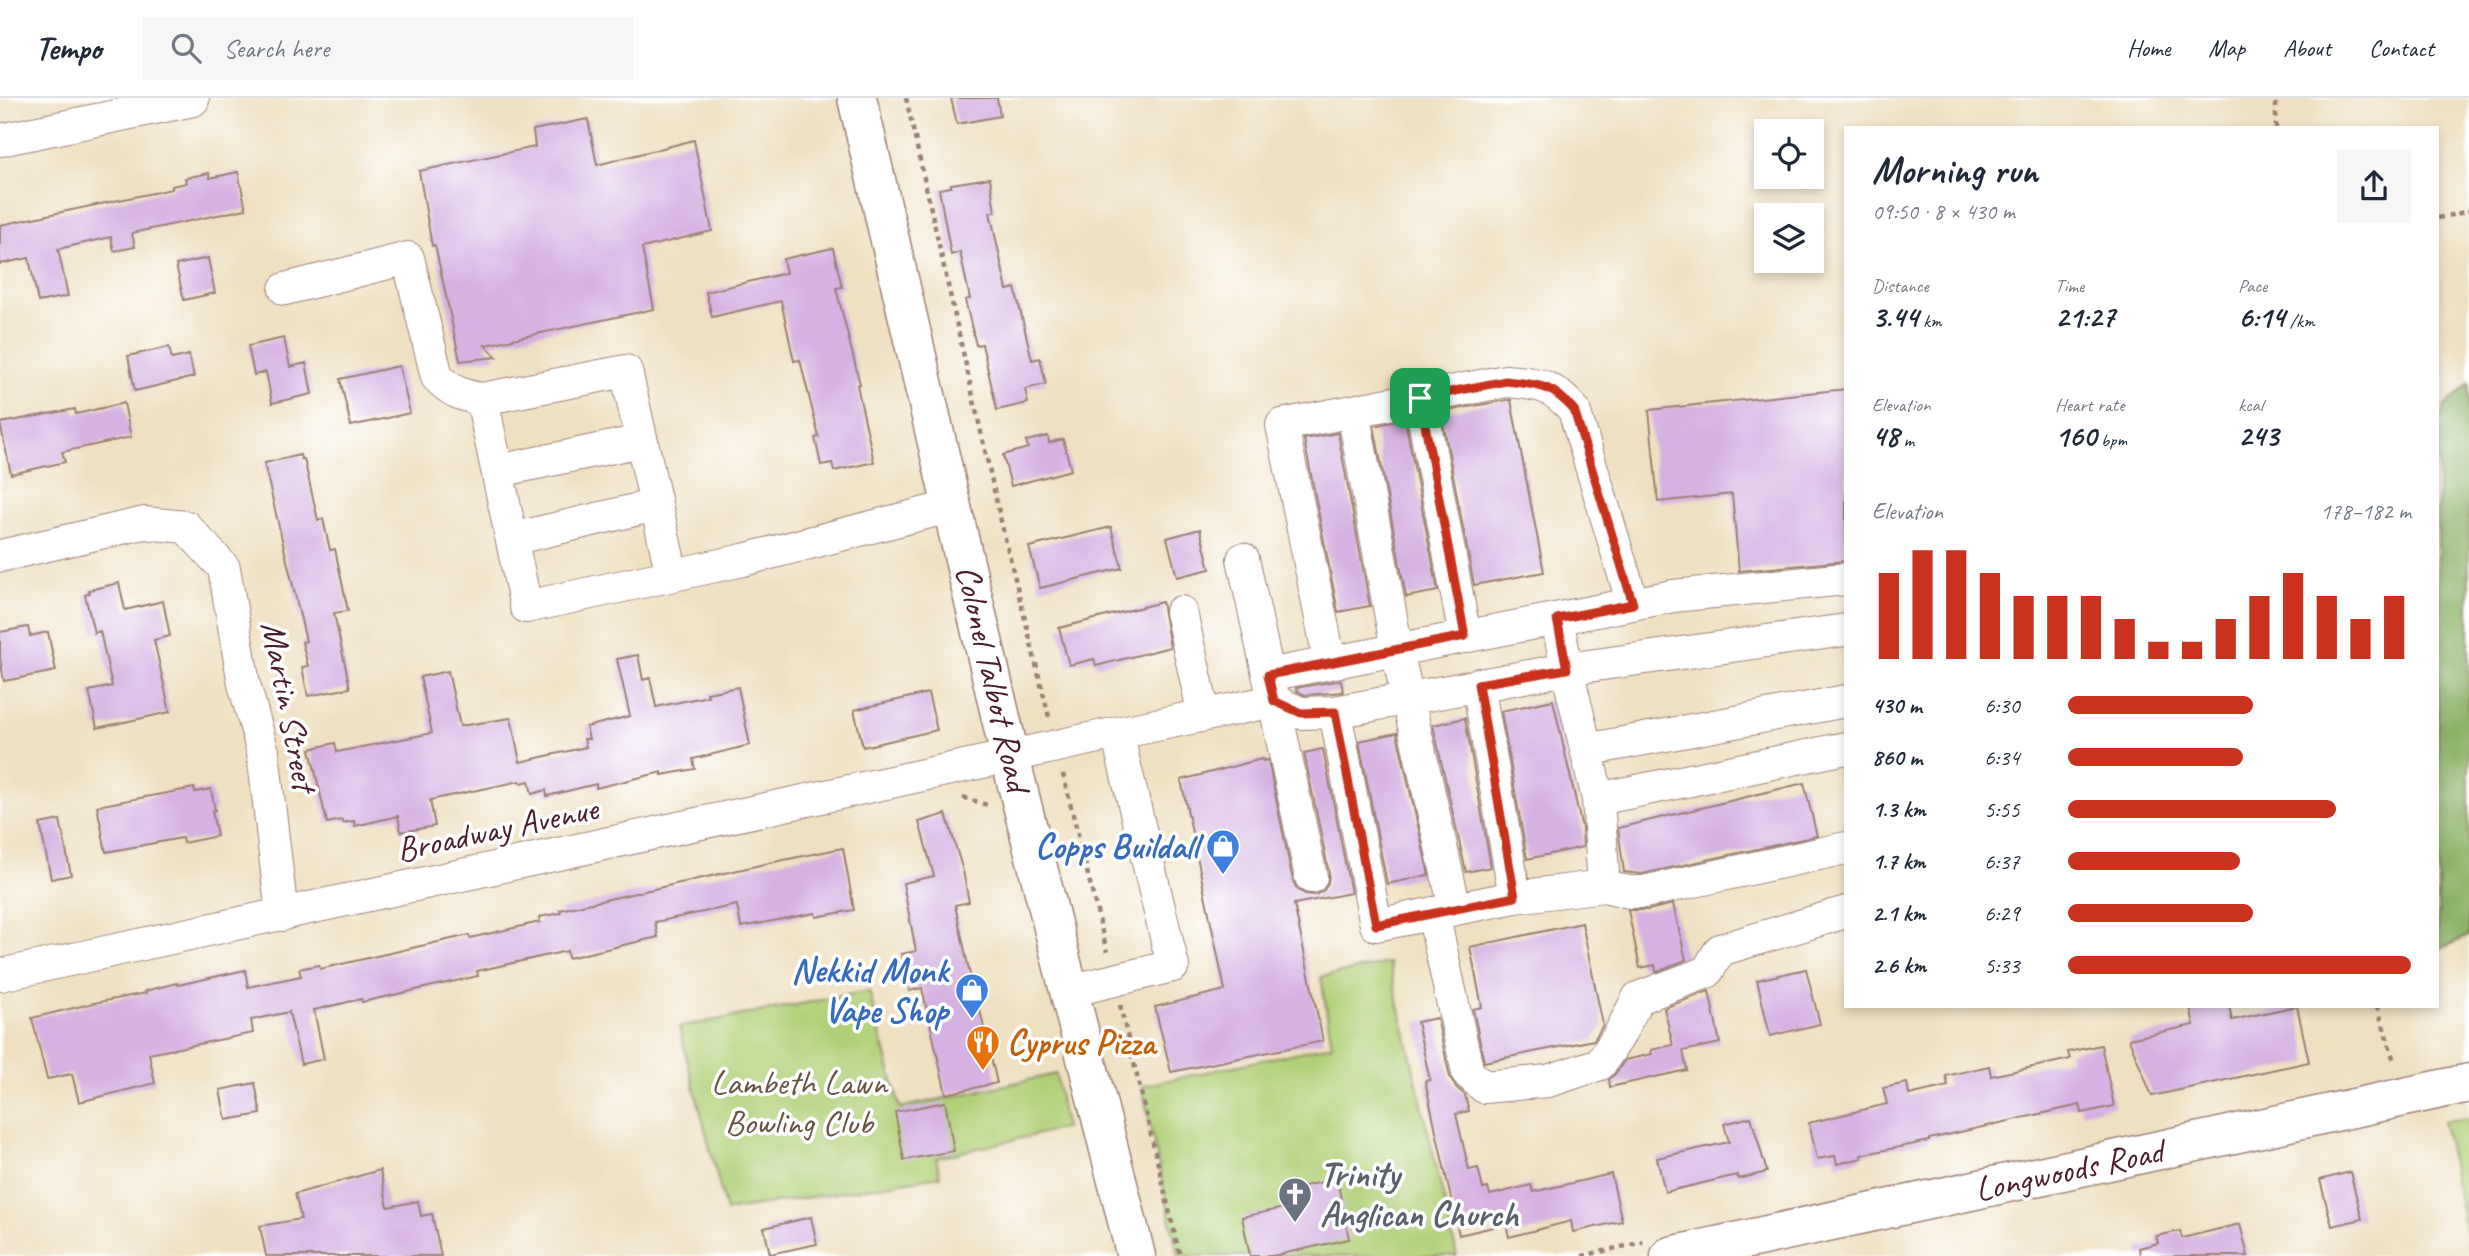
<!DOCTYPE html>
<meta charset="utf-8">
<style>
body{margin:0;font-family:Caveat,sans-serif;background:#f6f6f7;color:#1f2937;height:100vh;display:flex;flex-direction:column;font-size:26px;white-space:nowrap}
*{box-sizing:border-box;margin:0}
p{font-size:23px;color:#747a83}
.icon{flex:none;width:38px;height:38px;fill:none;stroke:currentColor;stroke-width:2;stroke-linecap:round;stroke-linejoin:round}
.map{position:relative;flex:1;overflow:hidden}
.side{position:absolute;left:1844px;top:28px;width:595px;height:882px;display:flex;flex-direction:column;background:#fff;border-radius:0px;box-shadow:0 4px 10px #0003}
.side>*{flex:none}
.controls{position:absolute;left:1754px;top:21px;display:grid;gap:14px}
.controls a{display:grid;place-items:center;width:70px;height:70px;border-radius:0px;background:#fff;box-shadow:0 4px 10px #0003;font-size:35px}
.pin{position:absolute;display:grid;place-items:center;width:60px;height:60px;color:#fff;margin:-30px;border-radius:14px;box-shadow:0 4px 10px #0006}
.round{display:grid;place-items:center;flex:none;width:74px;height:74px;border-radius:0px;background:#f6f6f7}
.headline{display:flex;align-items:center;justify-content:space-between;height:119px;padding:0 28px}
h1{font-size:38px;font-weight:700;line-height:52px}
.metrics{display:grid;grid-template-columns:repeat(3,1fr);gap:10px;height:119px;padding:7px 28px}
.metrics div{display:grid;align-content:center}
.metrics b{font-size:30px;font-weight:700}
.metrics small{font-size:19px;font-weight:400}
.metrics p{font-size:19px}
.chart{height:196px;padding:14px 28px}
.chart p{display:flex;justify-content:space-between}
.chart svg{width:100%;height:126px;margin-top:7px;stroke:#c8321e;stroke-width:6}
ul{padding:0 28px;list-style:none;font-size:23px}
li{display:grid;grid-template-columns:112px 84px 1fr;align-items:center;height:52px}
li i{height:18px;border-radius:9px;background:#c8321e}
header{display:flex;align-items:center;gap:42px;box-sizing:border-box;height:98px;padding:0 35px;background:#fff;border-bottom:2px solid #e0e1e3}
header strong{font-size:33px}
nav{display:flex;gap:38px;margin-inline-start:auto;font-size:24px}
.search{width:490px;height:63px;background:#f6f6f7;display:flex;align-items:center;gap:18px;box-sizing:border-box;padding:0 24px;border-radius:0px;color:#747a83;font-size:26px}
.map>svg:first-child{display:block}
</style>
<header>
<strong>Tempo</strong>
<div class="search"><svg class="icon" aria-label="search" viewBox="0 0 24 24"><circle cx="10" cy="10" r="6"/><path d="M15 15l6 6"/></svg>Search here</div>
<nav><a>Home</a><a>Map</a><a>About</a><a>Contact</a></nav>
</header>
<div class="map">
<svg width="2469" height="1158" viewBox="0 0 2469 1158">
<rect width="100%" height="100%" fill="#fff"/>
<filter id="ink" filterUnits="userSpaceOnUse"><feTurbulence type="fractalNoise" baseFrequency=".0143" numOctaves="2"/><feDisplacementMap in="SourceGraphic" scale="14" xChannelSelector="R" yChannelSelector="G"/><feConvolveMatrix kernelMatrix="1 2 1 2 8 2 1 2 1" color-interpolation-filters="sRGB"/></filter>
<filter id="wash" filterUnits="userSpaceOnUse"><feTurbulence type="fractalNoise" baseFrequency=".00686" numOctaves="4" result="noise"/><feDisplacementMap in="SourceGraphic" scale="28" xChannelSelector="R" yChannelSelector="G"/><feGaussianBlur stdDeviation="1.57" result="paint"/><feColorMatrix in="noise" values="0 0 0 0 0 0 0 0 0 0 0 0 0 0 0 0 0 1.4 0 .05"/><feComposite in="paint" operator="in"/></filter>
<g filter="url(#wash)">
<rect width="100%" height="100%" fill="#efe0c1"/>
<path fill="#b0d078" stroke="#7d7852" stroke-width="2" d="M 1389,865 L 1457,1158 L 1178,1158 L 1142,988 L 1332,947 L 1321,879 Z
M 869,893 L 900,1010 L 1056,976 L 1065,1030 L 936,1060 L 940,1078 L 726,1113 L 679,929 Z
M 2469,1020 L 2469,1151 L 2443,1023 Z"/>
<path fill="#8cb268" stroke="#6b684a" stroke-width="2" d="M 2469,285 L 2469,838 L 2438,852 L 2438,322 L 2445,308 Z"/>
<g id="blocks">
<path fill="#d5b2e2" d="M 951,0 L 997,0 L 1000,18 L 957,26 Z
M 588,21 L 597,67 L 694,42 L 712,133 L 642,150 L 654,211 L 485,247 L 497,259 L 460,263 L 435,147 L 432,148 L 419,73 L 535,49 L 533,32 Z
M 238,74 L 246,111 L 132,135 L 135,149 L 114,153 L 111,139 L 58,151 L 68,198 L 38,204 L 29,160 L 0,166 L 0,127 L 172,91 L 172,88 L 186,85 L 185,80 L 209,75 L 210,80 Z
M 990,80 L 995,114 L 990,114 L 1007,192 L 1015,190 L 1032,262 L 1040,260 L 1046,286 L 1025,291 L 1028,305 L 997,312 L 982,246 L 976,247 L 965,202 L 970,201 L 960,154 L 951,157 L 939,91 L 951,89 L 951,86 Z
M 833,150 L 842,189 L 836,190 L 860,286 L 857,287 L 874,364 L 834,373 L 832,365 L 821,367 L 815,340 L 819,339 L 800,262 L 794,263 L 781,203 L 712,219 L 706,194 L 786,175 L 783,161 Z
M 208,160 L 215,195 L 184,202 L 176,167 Z
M 284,240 L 290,269 L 306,265 L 312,296 L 272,305 L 266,274 L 254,277 L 248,248 Z
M 169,249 L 172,261 L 189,257 L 194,279 L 135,293 L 128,258 Z
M 399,268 L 410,315 L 351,328 L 340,281 Z
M 1846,291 L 1846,463 L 1739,473 L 1732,396 L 1658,404 L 1649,312 Z
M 1507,302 L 1511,302 L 1544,474 L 1474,487 L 1441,314 Z
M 124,305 L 131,339 L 62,354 L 65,364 L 11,376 L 0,325 L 75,311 L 76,316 Z
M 1405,321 L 1438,493 L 1406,499 L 1374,328 Z
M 1338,335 L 1370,508 L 1338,514 L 1304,341 Z
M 1048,338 L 1049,345 L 1063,341 L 1071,372 L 1011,388 L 1003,357 L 1028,350 L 1026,343 Z
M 300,357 L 301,361 L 304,361 L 318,422 L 323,421 L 330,452 L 335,451 L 348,513 L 334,515 L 350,590 L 308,598 L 302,569 L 308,568 L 302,544 L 306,543 L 264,365 Z
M 1111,429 L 1122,470 L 1040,490 L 1029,449 Z
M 1200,431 L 1210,471 L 1177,479 L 1167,440 Z
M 119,485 L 125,512 L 163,503 L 170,538 L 154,542 L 170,614 L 97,630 L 89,593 L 112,588 L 100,533 L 94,535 L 85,497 L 90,495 L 89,492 Z
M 1162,504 L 1170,549 L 1096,568 L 1094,561 L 1069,567 L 1059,530 Z
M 28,529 L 30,538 L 48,534 L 56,573 L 4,583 L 0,561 L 0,534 Z
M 638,557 L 643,582 L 650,580 L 656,609 L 708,598 L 707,595 L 738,589 L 750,647 L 693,661 L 695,671 L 662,677 L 662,674 L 596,690 L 596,686 L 547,698 L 546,692 L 532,696 L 529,683 L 521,685 L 520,683 L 430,702 L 435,728 L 401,734 L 398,718 L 355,728 L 354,723 L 343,725 L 342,722 L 327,725 L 310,651 L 335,645 L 337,654 L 432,635 L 420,579 L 448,573 L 460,628 L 511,620 L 520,664 L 586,649 L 584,641 L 589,641 L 586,629 L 630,618 L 617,561 Z
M 1341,582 L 1343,594 L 1305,597 L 1297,593 L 1296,590 Z
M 928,595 L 937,632 L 863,649 L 854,612 Z
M 1553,602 L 1582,730 L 1583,749 L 1527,761 L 1501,613 Z
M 1465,620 L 1491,769 L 1466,774 L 1433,627 Z
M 1397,635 L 1429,777 L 1387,786 L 1359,643 Z
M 1323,651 L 1351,795 L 1294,806 L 1323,943 L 1171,974 L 1155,909 L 1225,892 L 1181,682 L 1262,661 L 1263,663 L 1268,662 L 1293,783 L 1297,791 L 1305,796 L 1315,797 L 1324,792 L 1328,785 L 1329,775 L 1304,655 Z
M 1804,685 L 1817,738 L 1642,776 L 1624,774 L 1618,730 Z
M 194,690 L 195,694 L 211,691 L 215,712 L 212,713 L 217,738 L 183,745 L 182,740 L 106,754 L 97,708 Z
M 946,716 L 963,773 L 969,804 L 955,807 L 973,891 L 975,891 L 997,985 L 946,996 L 922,890 L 909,893 L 901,856 L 916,853 L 903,785 L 934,778 L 919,724 Z
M 60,722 L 71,777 L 51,781 L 40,726 Z
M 843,750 L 854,812 L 816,819 L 815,815 L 741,829 L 737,807 L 655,824 L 658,839 L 568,860 L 567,853 L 477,873 L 478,878 L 362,904 L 361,901 L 314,912 L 324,961 L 301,966 L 289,914 L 251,922 L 253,935 L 149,956 L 155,985 L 79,1004 L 72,976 L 47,981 L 32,920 L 94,905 L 146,895 L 145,893 L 177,885 L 178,887 L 245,872 L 248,889 L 301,878 L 299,871 L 319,867 L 320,871 L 469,837 L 470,840 L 540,824 L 539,819 L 561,815 L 560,812 L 769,765 Z
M 1673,806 L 1686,862 L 1656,874 L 1655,867 L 1640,870 L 1628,812 L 1648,812 Z
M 1582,825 L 1603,927 L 1594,942 L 1484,964 L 1473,911 L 1482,909 L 1470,849 Z
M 1806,871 L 1820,926 L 1770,938 L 1757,882 Z
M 1709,893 L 1720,945 L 1683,953 L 1687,972 L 1610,989 L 1609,981 L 1615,976 L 1625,962 L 1652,956 L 1651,952 L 1673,947 L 1664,910 Z
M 2190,908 L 2229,908 L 2232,922 L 2297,908 L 2309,964 L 2152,998 L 2129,941 L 2194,927 Z
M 1437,920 L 1450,979 L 1456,989 L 1465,997 L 1469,1013 L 1456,1016 L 1469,1072 L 1478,1070 L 1483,1091 L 1488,1090 L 1490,1097 L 1531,1087 L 1533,1094 L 1611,1076 L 1622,1123 L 1573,1134 L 1571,1123 L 1509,1139 L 1506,1126 L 1459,1137 L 1425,983 L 1430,982 L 1417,924 Z
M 2101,947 L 2114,1008 L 2082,1015 L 2080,1007 L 1929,1041 L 1929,1043 L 1861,1057 L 1862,1060 L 1837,1066 L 1835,1058 L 1817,1061 L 1809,1025 L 1887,1006 L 1883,990 L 1907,985 L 1909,997 L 1948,988 L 1946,978 L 1989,968 L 1991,978 L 2070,961 L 2068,954 Z
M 255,985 L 261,1016 L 226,1022 L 220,992 Z
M 945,1004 L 954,1053 L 904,1062 L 895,1014 Z
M 1751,1019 L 1767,1074 L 1738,1081 L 1737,1077 L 1665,1094 L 1657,1060 L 1729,1044 L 1724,1026 Z
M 380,1072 L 388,1109 L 418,1103 L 421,1118 L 432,1116 L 441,1158 L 266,1158 L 260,1128 L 301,1121 L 295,1096 Z
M 2350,1074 L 2362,1121 L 2332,1128 L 2320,1082 Z
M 1337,1081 L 1349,1141 L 1273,1158 L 1250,1158 L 1242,1119 L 1302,1106 L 1299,1089 Z
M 811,1119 L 817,1146 L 770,1156 L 764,1130 Z
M 2240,1126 L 2248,1158 L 2140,1158 L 2139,1150 L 2158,1145 L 2156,1138 L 2180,1133 L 2182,1140 Z"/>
</g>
</g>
<g filter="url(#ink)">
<use href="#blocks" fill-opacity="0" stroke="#9c8076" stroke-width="2"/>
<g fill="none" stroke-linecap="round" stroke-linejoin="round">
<g stroke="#9c8076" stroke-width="34">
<path id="minor" d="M 0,42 L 193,2
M 285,191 L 408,160 L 437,279 C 451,294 463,298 482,301
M 1420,300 L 1465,539
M 1353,313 L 1397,552 L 1455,811
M 498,373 L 641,343
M 512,441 L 656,407
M 0,458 L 144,425 L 186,429 L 224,470 L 244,586 L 263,654 L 282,817
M 672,477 L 626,273 L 482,301 L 526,509 L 743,462 L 953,408
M 1181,514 L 1204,617
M 1557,521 L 1567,571 L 1846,532
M 1330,565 L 1282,327 L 1506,283 C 1540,286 1551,286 1574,312 L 1633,506
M 1268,577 L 1673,498 L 1846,481
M 1478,586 L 1515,799
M 1274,603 L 1301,615 L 1335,614 L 1567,571 L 1598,701 L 1846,650
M 1274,603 L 1311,779
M 1335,614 L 1376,827 L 1515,799 L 1604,788 L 1598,701
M 1586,652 L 1846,603
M 1604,788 L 1629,794 L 1644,794 L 1846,750
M 1433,815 L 1468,975 L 1484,989 L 1548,983 L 1600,966 L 1618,939 L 1638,900 L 1707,874 L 1720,852 L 1846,814
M 0,877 L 1117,635 L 1274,603 L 1243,461
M 1069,893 L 1173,868 L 1117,635"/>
</g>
<g stroke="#9c8076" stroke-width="41">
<path id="major" d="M 857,0 L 1010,659 L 1136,1158
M 1670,1158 L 2469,985"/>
</g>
<path stroke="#9c8076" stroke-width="4.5" stroke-dasharray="5 5" stroke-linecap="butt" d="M 906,0 L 1003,432 L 1050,623
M 2276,30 L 2276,0
M 2438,120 L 2469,113
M 1063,676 L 1107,854
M 963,699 L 987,707 L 988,711
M 1120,907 L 1180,1158
M 2377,908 L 2394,963
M 1582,1158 L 1643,1144"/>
<use href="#minor" stroke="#fff" stroke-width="32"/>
<use href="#major" stroke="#fff" stroke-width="38"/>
</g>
</g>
<g fill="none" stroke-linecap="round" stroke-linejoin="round" filter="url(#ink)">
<g stroke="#fff" stroke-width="14">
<path id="route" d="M 1506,283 C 1540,287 1551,286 1574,312 L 1633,506 L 1557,521 L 1567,571 L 1478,586 L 1515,799 L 1376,827 L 1335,614 L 1301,615 L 1274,603 L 1268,577 L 1465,538 L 1420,300 Z"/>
</g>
<use href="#route" stroke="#c8321e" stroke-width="9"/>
</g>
<defs>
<g id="shop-pin" transform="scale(1.75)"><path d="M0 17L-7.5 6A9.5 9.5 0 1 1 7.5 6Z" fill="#3f7fe0" stroke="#fff"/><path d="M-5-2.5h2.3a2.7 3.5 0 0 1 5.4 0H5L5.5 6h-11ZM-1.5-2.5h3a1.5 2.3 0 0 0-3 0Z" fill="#fff"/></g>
<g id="restaurant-pin" transform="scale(1.75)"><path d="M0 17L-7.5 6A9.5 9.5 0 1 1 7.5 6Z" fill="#e8710a" stroke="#fff"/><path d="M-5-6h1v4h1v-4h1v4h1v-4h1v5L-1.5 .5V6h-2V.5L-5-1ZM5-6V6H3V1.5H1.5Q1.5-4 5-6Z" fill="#fff"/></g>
<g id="church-pin" transform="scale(1.75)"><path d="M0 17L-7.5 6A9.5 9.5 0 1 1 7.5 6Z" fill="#6b7280" stroke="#fff"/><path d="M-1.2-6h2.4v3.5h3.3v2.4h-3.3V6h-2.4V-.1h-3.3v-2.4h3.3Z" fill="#fff"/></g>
</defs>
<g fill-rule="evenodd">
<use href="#shop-pin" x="1223" y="748"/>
<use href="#shop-pin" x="972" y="892"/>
<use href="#restaurant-pin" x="983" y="944"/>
<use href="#church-pin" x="1295" y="1096"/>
</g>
<g text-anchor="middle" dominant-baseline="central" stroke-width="7" stroke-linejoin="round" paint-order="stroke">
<g font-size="35" fill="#4a1f2b" stroke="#fff">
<text transform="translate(993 580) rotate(77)">Colonel Talbot Road</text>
<text transform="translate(289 608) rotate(79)">Martin Street</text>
<text transform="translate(497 731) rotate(-12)">Broadway Avenue</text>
<text transform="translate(2069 1072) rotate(-12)">Longwoods Road</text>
</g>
<g font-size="35" font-weight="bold" fill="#366cbe" stroke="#fff" text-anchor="end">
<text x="1198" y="748">Copps Buildall</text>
<text x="948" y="872">Nekkid Monk<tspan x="948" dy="40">Vape Shop</tspan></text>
</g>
<g font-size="35" font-weight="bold" fill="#c56008" stroke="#fff" text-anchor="start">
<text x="1007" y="944">Cyprus Pizza</text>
</g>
<g font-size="35" fill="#695442" stroke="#fff">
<text x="799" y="984">Lambeth Lawn<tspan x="799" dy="40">Bowling Club</tspan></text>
</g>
<g font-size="35" font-weight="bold" fill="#5b616d" stroke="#fff" text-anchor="start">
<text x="1320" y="1076">Trinity<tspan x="1320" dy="40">Anglican Church</tspan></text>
</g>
</g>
</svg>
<div class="controls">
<a><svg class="icon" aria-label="locate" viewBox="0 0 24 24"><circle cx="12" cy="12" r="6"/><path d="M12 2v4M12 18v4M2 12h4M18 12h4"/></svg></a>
<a><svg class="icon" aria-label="layers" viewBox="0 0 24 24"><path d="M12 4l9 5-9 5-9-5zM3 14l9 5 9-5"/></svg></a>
</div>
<div class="pin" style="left:1420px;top:300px;background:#1e9e55"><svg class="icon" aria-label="arrive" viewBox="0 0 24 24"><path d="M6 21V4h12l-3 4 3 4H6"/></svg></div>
<section class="side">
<div class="headline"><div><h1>Morning run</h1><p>09:50 · 8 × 430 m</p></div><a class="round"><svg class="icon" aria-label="share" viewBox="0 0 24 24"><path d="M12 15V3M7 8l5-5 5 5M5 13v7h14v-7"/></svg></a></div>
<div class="metrics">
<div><p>Distance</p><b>3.44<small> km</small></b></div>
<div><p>Time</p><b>21:27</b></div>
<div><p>Pace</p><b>6:14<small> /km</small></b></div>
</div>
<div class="metrics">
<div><p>Elevation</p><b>48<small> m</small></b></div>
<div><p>Heart rate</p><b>160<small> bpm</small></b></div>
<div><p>kcal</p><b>243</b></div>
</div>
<div class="chart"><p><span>Elevation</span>178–182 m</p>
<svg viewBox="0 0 160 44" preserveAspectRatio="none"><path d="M5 44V14M15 44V6M25 44V6M35 44V14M45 44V22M55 44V22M65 44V22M75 44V30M85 44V38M95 44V38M105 44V30M115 44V22M125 44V14M135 44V22M145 44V30M155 44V22"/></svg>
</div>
<ul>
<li><b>430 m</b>6:30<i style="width:54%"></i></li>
<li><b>860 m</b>6:34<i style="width:51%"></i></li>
<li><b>1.3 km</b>5:55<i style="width:78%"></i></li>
<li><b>1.7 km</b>6:37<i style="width:50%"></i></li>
<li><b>2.1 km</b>6:29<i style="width:54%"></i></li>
<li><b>2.6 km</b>5:33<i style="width:100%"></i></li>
</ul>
</section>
</div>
